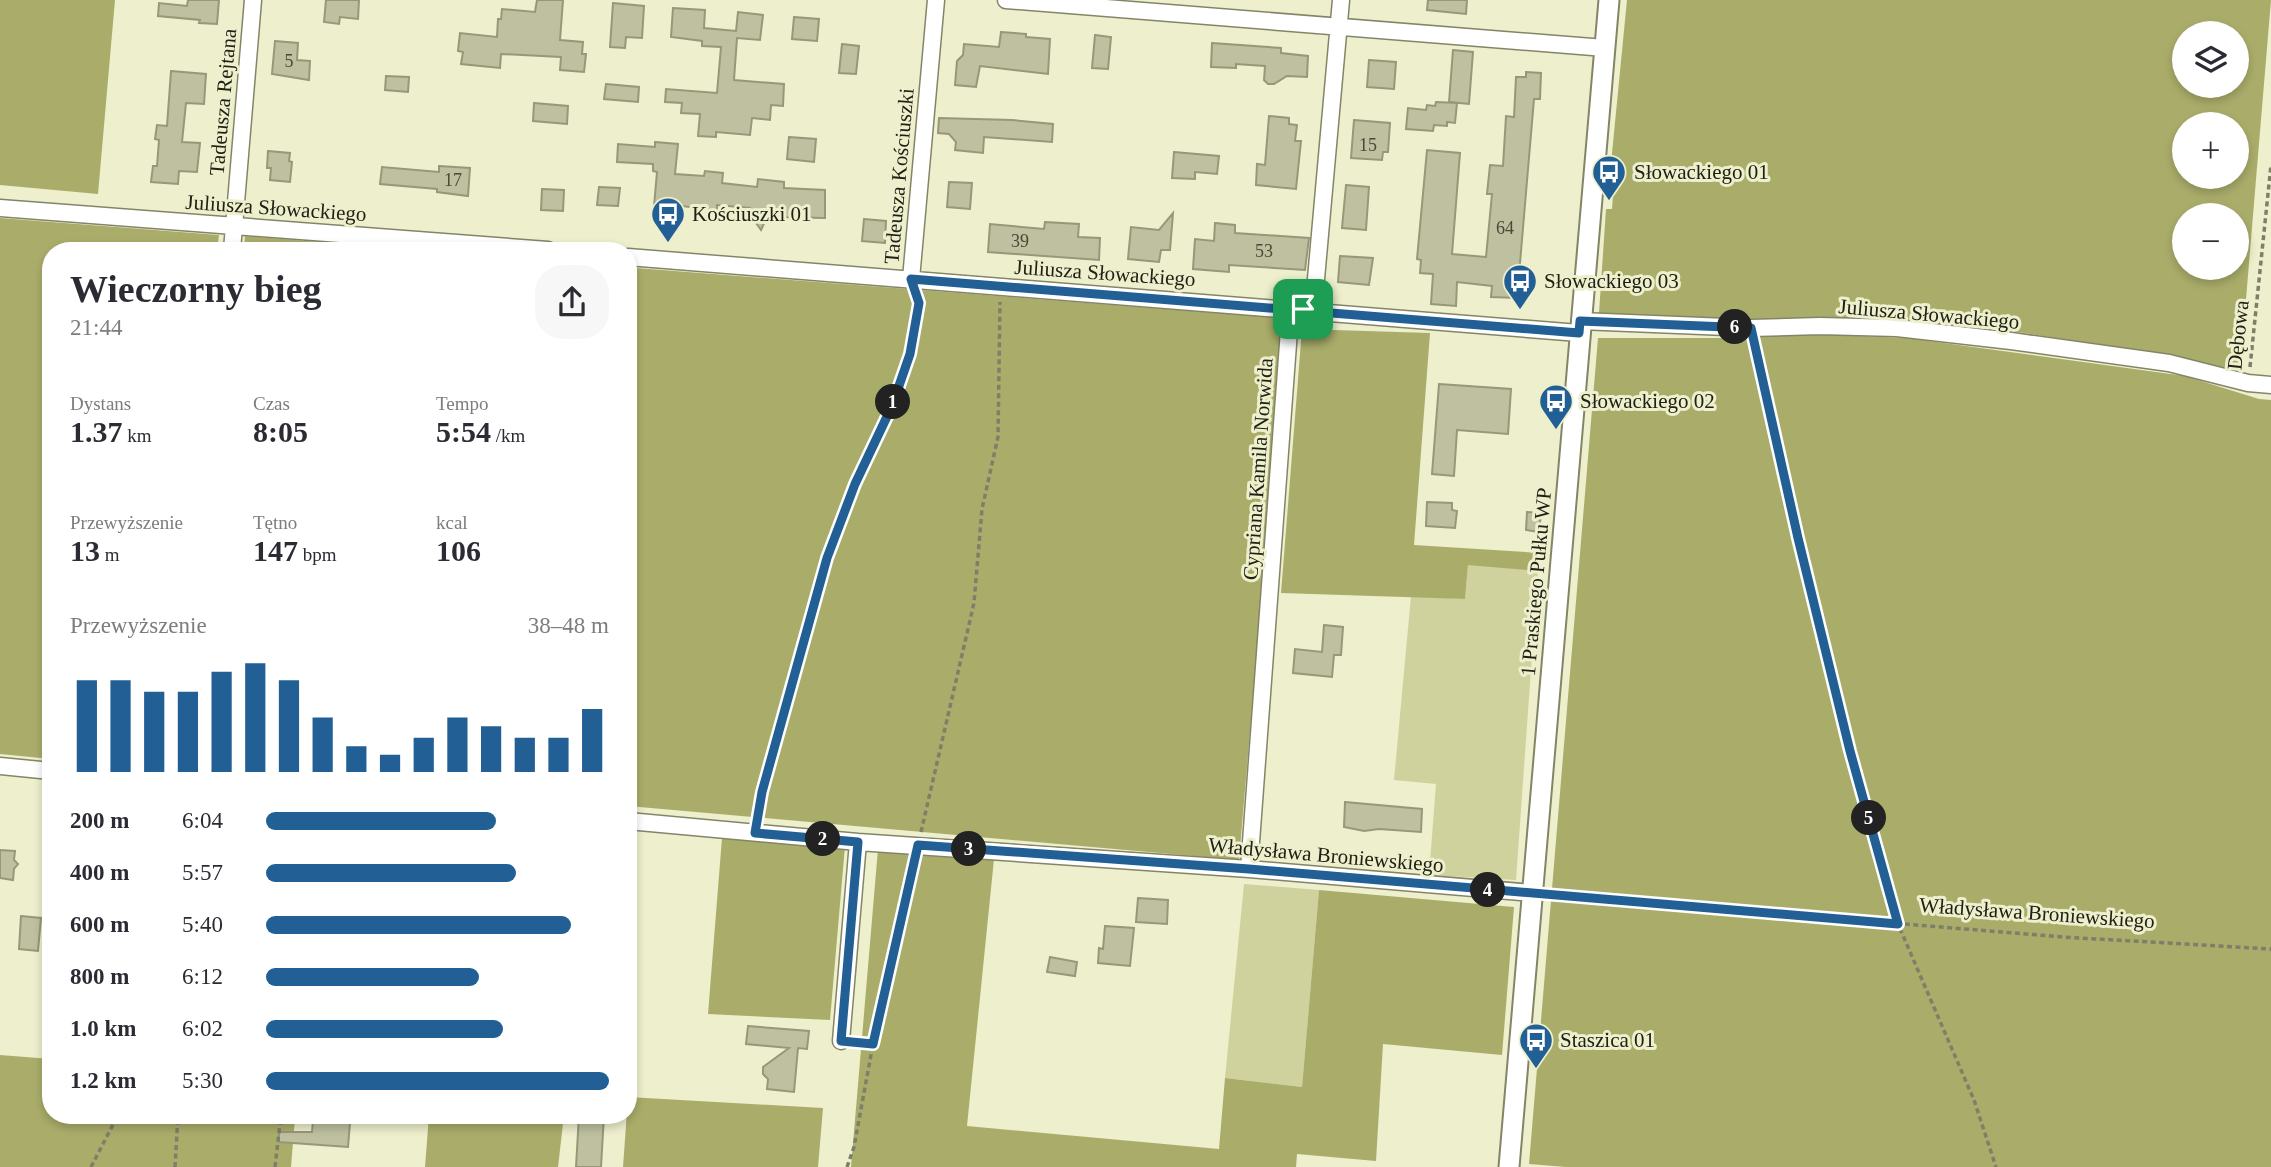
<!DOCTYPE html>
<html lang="pl">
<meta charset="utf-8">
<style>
body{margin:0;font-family:Georgia,serif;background:#f7f7f7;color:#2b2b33;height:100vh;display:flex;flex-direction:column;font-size:26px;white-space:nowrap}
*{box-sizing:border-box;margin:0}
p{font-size:23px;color:#7c7c81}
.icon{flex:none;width:38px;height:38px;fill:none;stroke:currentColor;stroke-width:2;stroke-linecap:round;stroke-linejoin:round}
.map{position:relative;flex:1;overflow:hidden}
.drawer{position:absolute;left:42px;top:242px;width:595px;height:882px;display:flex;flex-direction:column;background:#fff;border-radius:28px;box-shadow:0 4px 10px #0003}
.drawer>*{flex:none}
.controls{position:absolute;left:2172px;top:21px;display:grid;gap:14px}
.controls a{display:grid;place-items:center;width:77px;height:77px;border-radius:50%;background:#fff;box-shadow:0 4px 10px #0003;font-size:35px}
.pin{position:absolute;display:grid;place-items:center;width:60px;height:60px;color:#fff;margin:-30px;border-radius:14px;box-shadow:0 4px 10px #0006}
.km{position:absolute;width:35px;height:35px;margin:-18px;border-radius:50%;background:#222;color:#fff;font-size:19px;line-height:35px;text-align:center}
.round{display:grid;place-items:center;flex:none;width:74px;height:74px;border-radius:28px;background:#f7f7f7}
.head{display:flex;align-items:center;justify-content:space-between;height:119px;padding:0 28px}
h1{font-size:38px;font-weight:600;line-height:52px}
.figures{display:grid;grid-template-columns:repeat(3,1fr);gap:10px;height:119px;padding:7px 28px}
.figures div{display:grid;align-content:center}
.figures b{font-size:30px;font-weight:600}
.figures small{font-size:19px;font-weight:400}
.figures p{font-size:19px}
.chart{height:196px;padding:14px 28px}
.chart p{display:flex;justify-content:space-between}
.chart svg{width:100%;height:126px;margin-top:7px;stroke:#215f95;stroke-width:6}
ul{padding:0 28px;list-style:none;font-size:23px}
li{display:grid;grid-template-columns:112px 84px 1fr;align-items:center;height:52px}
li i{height:18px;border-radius:9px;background:#215f95}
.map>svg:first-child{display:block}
</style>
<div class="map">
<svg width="2271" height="1167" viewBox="0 0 2271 1167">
<rect width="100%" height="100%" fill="#edefcd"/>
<path fill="#cfd29c" d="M 1468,564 L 1538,571 L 1516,880 L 1429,875 L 1436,784 L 1394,780 L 1411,596 L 1465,599 Z
M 1244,884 L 1319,890 L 1302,1087 L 1225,1078 Z"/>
<path fill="#aaad6a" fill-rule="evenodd" d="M 0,0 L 115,0 L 98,194 L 0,185 Z
M 1627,0 L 2271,0 L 2240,371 L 2173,357 L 2025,333 L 1946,325 L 1849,319 L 1712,322 L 1599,313 L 1606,209 L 1612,209 L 1613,195 L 1608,194 ZM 2184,33 L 2236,33 L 2236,86 L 2184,86 ZM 2184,124 L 2236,124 L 2236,177 L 2184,177 ZM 2184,215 L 2236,215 L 2236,268 L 2184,268 Z
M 0,218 L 219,235 L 217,250 L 51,250 L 51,759 L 0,754 Z
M 245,236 L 418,250 L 244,250 Z
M 636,268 L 1281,318 L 1262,590 L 1239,860 L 628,806 L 628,354 Z
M 1302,329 L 1430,333 L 1414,545 L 1542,553 L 1538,571 L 1468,565 L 1465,599 L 1281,593 Z
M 1813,334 L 1907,338 L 2185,376 L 2259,399 L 2271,400 L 2271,1167 L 1566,1167 L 1529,1164 L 1598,338 L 1728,338 Z
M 722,838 L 845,846 L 830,1020 L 708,1014 Z
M 878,849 L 994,859 L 967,1126 L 1219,1149 L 1225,1078 L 1302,1087 L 1319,890 L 1514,907 L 1502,1055 L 1383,1044 L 1376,1161 L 1297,1154 L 1296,1167 L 851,1167 Z
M 0,1055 L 51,1059 L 51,1115 L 269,1115 L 270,1117 L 295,1118 L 291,1167 L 0,1167 Z
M 628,1097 L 823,1108 L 818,1167 L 623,1167 Z
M 429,1115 L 564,1115 L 558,1167 L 425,1167 Z"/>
<path fill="#bec0a0" stroke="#969879" stroke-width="2" d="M 188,0 L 219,0 L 217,24 L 199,23 L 200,20 L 158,16 L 159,3 L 187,6 Z
M 326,0 L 359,0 L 358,19 L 340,17 L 339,24 L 324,22 Z
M 537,0 L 563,0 L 560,40 L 583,42 L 582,54 L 586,54 L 584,72 L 560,70 L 561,57 L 501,54 L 500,68 L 461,64 L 463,52 L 458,51 L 460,33 L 497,37 L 498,19 L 501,19 L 502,9 L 535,12 Z
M 1428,0 L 1467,0 L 1466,14 L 1427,10 Z
M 613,3 L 644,6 L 642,38 L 626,37 L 625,48 L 610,47 Z
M 673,8 L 705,10 L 704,28 L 736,31 L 738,12 L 763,15 L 760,40 L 737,38 L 734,80 L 784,84 L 783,106 L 771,105 L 770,120 L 752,118 L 750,135 L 716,132 L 716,137 L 698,136 L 700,114 L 681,113 L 682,103 L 665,102 L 666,89 L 717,93 L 721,47 L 702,46 L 702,41 L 671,37 Z
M 794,17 L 819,19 L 817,41 L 792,39 Z
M 1001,32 L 1026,34 L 1026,37 L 1050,39 L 1048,74 L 980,66 L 976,87 L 955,85 L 957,61 L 963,55 L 964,44 L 999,47 Z
M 1095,35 L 1111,37 L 1108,69 L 1092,68 Z
M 275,41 L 298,43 L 297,60 L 310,61 L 309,80 L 272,74 Z
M 1212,43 L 1281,48 L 1281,53 L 1308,56 L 1307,77 L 1287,76 L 1274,84 L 1268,84 L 1264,80 L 1265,66 L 1236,64 L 1236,68 L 1211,67 Z
M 842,44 L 859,46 L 856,74 L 839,73 Z
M 1453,50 L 1473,52 L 1469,104 L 1449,102 Z
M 1369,60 L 1396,62 L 1394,89 L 1367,87 Z
M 171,71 L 206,74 L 204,104 L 186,103 L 182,142 L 200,143 L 197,172 L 179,171 L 178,184 L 151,182 L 153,166 L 157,166 L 159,140 L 155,139 L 157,125 L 167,126 Z
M 1526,72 L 1541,73 L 1540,99 L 1534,99 L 1517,298 L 1491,297 L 1492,286 L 1457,282 L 1456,306 L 1431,304 L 1433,274 L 1420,273 L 1421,260 L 1417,259 L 1427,150 L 1460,153 L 1452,254 L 1486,257 L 1492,194 L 1487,194 L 1490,165 L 1503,166 L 1506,116 L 1514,117 L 1516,77 L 1526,77 Z
M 386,76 L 409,77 L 408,92 L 385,90 Z
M 606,84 L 639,87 L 638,102 L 604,99 Z
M 1436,102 L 1457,103 L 1455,123 L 1447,122 L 1447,126 L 1434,125 L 1433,131 L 1406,129 L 1408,108 L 1426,110 L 1427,105 L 1435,106 Z
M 534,103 L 568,106 L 567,124 L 533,121 Z
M 1269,116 L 1289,118 L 1289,124 L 1297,125 L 1295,141 L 1301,141 L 1296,189 L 1256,185 L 1257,164 L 1265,165 Z
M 939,118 L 1012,120 L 1053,124 L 1052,142 L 984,137 L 983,153 L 955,150 L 956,142 L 949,134 L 938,133 Z
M 1354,120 L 1390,123 L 1388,152 L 1383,152 L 1382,160 L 1351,158 Z
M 789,137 L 816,139 L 814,162 L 787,159 Z
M 655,142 L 678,144 L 675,174 L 704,176 L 705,171 L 723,173 L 722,183 L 757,187 L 758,179 L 784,182 L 784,188 L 825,190 L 825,218 L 767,217 L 761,230 L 754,220 L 750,208 L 717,205 L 717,210 L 681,206 L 681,208 L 654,206 L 657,172 L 653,171 L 653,164 L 617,162 L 618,144 L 655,147 Z
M 268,151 L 290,153 L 289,161 L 292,162 L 290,182 L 270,180 L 271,168 L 267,168 Z
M 1174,152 L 1219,156 L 1217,174 L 1195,172 L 1195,179 L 1172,178 Z
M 439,166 L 470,168 L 468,196 L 437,192 L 437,189 L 380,184 L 382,167 L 439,172 Z
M 949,182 L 972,183 L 970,209 L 947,207 Z
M 1346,185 L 1369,187 L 1366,230 L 1342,228 Z
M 599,187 L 620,188 L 618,206 L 597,205 Z
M 542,189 L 564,190 L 563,211 L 541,210 Z
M 1173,213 L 1170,250 L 1161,250 L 1159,262 L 1128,259 L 1131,227 L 1159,230 Z
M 864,219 L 886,221 L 885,243 L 862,241 Z
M 1045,222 L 1079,224 L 1078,237 L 1100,238 L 1099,260 L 988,252 L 990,224 L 1044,229 Z
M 1215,223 L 1235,225 L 1235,233 L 1309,238 L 1305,270 L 1229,265 L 1229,272 L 1193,269 L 1195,239 L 1214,241 Z
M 1340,256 L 1373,258 L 1369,285 L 1338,282 Z
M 1439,384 L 1511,389 L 1508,434 L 1457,430 L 1454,476 L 1432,474 Z
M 1427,502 L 1452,503 L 1452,510 L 1457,511 L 1455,528 L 1426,526 Z
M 1527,512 L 1541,513 L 1539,532 L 1526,530 Z
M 1324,625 L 1343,627 L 1341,655 L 1334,655 L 1332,677 L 1293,673 L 1295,649 L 1322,652 Z
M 1345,802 L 1422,809 L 1421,832 L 1379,829 L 1364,831 L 1344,827 Z
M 0,850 L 15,851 L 14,860 L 18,864 L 14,869 L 13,880 L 0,878 Z
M 1138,898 L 1168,900 L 1167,924 L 1136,922 Z
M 21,916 L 41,918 L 38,951 L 19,949 Z
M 1105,926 L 1134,928 L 1130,966 L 1098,963 L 1099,948 L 1103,949 Z
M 1050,957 L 1077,962 L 1075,976 L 1047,972 Z
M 748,1026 L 809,1031 L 807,1049 L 798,1048 L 794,1092 L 767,1089 L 768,1079 L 763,1074 L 763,1067 L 789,1048 L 746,1044 Z
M 579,1115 L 604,1115 L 601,1167 L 576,1167 Z
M 313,1120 L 350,1123 L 348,1147 L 279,1142 L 279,1132 L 312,1132 Z"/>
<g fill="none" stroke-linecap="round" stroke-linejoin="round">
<g stroke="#848567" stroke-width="19">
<path id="minor" d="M 1006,0 L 1605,48
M 0,208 L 548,250
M 232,250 L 253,0
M 628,257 L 1579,333
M 911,279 L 936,0
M 1580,321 L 1751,328 L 1820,326 L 1897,328 L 2011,341 L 2169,363 L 2248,383 L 2271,385
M 0,766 L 51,771
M 628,821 L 858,842 L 1249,869 L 1533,893
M 1249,869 L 1290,317 L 1303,309 L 1315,290 L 1341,0
M 841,1041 L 858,842"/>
</g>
<g stroke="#848567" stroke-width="23">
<path id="tertiary" d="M 1509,1167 L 1609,0"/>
</g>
<path stroke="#7d7f69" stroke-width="3.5" stroke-dasharray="5 3.5" stroke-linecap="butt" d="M 1755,343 L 1798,538 L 1850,751 L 1898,924 L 1974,1100 L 1996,1167
M 2250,367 L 2271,165
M 758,817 L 762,792 L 827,558 L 855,484 L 892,406 L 910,354 L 919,303 L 916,295
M 921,832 L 974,603 L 982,509 L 998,437 L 1000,302
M 1549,895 L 2063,937 L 2271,949
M 873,1044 L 915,860
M 91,1167 L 118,1115
M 175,1167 L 178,1115
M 275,1167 L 281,1115
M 847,1167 L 854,1147 L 873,1044 L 857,1042"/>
<use href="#minor" stroke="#fff" stroke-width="16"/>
<use href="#tertiary" stroke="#fff" stroke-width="19"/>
</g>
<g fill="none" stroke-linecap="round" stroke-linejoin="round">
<g stroke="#fff" stroke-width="14">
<path id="route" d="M 911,279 L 1579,333 L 1580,321 L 1751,328 L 1798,538 L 1850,751 L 1898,924 L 1249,869 L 918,845 L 873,1044 L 841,1041 L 858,842 L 755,833 L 762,792 L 827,558 L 855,484 L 892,406 L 910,354 L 919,303 Z"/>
</g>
<use href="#route" stroke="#215f95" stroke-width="9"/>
</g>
<defs>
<g id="bus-pin" transform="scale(1.75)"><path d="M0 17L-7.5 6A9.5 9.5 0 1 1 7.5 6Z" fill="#215f95" stroke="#edefcd"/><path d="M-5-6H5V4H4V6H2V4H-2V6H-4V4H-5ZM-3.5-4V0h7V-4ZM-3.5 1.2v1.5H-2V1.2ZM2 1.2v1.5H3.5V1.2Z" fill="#fff"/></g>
</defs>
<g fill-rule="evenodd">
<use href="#bus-pin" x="1609" y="172"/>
<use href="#bus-pin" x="668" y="214"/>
<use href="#bus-pin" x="1520" y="281"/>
<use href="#bus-pin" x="1556" y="401"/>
<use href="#bus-pin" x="1536" y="1040"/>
</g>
<g text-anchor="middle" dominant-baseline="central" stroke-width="6" stroke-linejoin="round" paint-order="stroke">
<g font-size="18" fill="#484938">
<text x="289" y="61">5</text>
<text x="1368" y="145">15</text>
<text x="453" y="180">17</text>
<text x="1505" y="228">64</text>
<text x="1020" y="241">39</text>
<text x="1264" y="251">53</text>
</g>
<g font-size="21" fill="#202115" stroke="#edefcd">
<text transform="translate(223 102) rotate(-85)">Tadeusza Rejtana</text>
<text transform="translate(899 176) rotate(-85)">Tadeusza Kościuszki</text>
<text transform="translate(276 208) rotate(4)">Juliusza Słowackiego</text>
<text transform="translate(1105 273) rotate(4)">Juliusza Słowackiego</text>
<text transform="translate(1929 314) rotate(5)">Juliusza Słowackiego</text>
<text transform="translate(2238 335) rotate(-84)">Dębowa</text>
<text transform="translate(1258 469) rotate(-86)">Cypriana Kamila Norwida</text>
<text transform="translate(1536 582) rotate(-85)">1 Praskiego Pułku WP</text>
<text transform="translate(1326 855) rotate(5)">Władysława Broniewskiego</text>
<text transform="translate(2037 913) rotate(4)">Władysława Broniewskiego</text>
</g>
<g font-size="21" fill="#202115" stroke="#edefcd" text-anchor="start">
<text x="1634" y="172">Słowackiego 01</text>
<text x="692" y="214">Kościuszki 01</text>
<text x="1544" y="281">Słowackiego 03</text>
<text x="1580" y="401">Słowackiego 02</text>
<text x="1560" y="1040">Staszica 01</text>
</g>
</g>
</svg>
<div class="controls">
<a><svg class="icon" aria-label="layers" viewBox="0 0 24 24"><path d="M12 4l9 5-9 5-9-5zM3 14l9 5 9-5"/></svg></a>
<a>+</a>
<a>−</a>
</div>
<div class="pin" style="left:1303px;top:309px;background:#1e9e55"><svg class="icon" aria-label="arrive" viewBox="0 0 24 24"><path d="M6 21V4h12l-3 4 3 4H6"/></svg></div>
<b class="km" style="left:893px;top:402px">1</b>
<b class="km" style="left:823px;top:839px">2</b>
<b class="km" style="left:969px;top:849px">3</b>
<b class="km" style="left:1488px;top:890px">4</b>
<b class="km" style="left:1869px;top:818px">5</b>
<b class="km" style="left:1735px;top:327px">6</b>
<section class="drawer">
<div class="head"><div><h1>Wieczorny bieg</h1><p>21:44</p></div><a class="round"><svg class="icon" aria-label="share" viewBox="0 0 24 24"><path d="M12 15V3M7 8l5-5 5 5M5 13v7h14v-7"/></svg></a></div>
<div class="figures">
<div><p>Dystans</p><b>1.37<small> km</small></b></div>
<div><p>Czas</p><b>8:05</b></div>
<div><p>Tempo</p><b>5:54<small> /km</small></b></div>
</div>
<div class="figures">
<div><p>Przewyższenie</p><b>13<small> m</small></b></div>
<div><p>Tętno</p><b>147<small> bpm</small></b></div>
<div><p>kcal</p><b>106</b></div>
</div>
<div class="chart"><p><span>Przewyższenie</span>38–48 m</p>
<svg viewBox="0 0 160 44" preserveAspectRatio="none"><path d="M5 44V12M15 44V12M25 44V16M35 44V16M45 44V9M55 44V6M65 44V12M75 44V25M85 44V35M95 44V38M105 44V32M115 44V25M125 44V28M135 44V32M145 44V32M155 44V22"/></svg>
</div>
<ul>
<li><b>200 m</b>6:04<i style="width:67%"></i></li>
<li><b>400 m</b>5:57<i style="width:73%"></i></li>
<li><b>600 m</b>5:40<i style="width:89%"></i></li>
<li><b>800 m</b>6:12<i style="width:62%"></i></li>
<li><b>1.0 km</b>6:02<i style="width:69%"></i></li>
<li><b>1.2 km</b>5:30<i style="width:100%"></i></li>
</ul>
</section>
</div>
